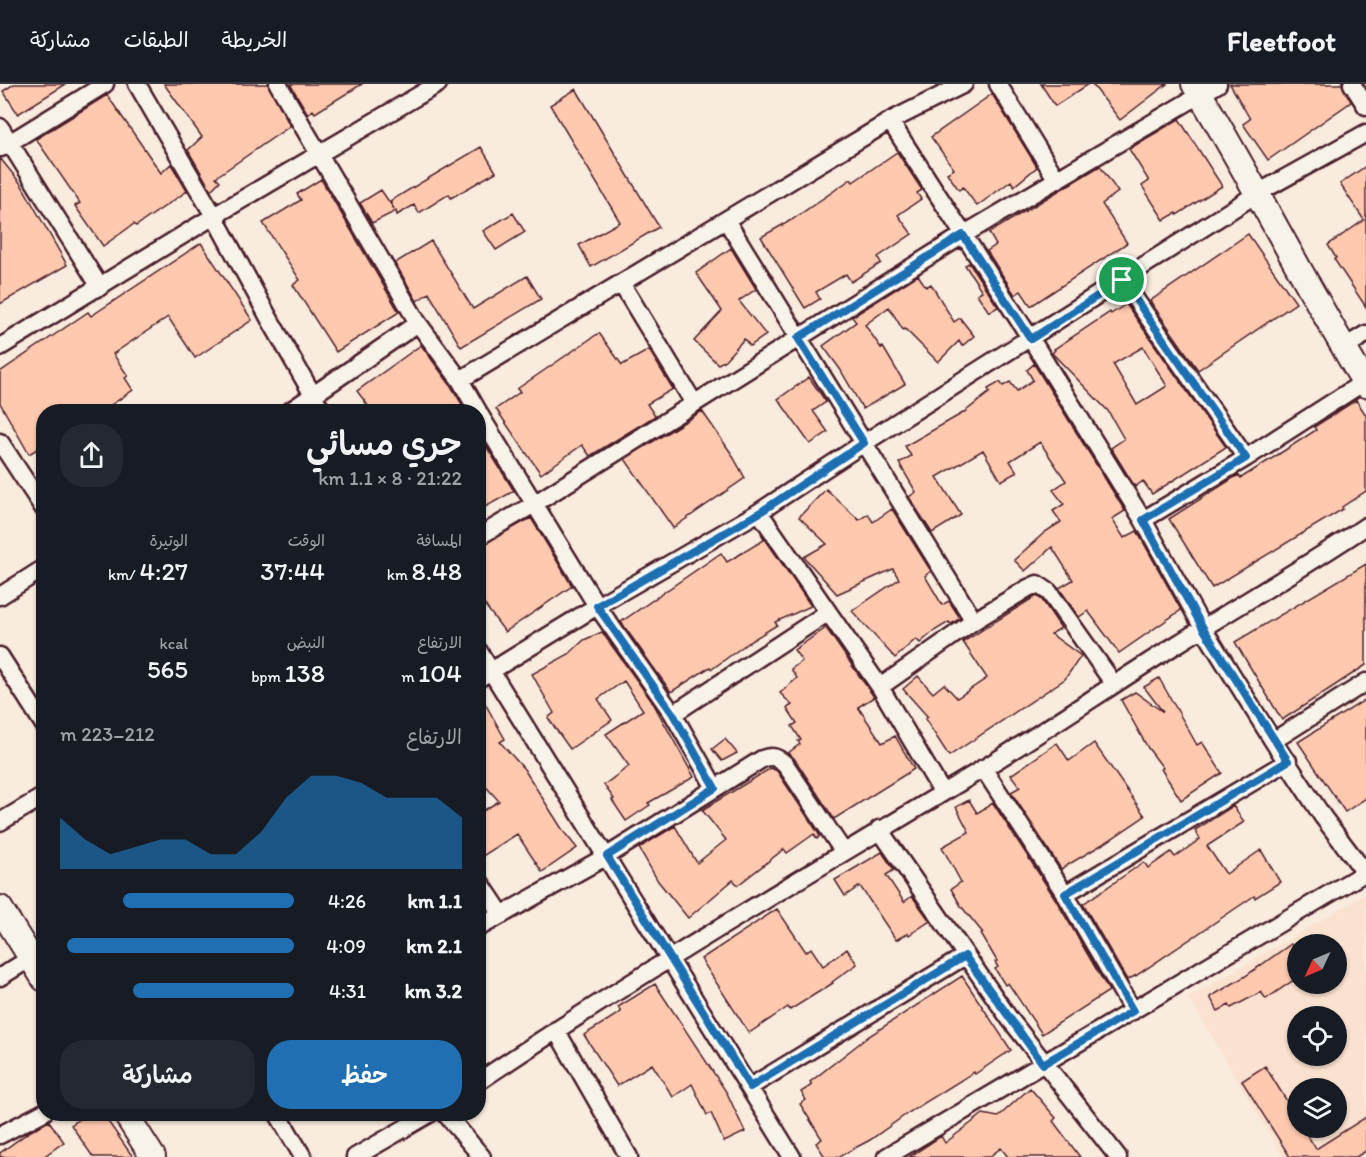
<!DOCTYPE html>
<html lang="ar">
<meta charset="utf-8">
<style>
body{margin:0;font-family:Itim,"Playpen Sans Arabic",sans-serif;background:#242831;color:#f1f3f6;direction:rtl;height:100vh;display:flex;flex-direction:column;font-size:22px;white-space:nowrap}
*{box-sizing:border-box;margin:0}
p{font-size:20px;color:#9ea1a6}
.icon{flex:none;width:33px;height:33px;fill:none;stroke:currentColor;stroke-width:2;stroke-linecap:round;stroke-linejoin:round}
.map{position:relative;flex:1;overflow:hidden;direction:ltr}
.details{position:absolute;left:36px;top:320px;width:450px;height:717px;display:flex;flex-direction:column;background:#171b24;border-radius:24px;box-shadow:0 2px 4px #0004;direction:rtl}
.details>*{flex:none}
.needle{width:39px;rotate:226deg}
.buttons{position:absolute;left:1287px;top:850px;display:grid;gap:12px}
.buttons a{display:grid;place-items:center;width:60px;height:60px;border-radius:50%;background:#171b24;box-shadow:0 2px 4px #0004;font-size:30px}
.pin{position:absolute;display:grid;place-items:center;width:51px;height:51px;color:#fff;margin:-26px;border:3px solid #fff;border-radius:50%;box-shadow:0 2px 6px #0007}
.round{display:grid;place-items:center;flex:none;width:63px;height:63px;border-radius:24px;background:#242831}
.headline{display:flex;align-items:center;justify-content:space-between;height:102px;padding:0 24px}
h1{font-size:33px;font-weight:600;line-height:45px}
.figures{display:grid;grid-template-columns:repeat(3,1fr);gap:9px;height:102px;padding:6px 24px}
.figures div{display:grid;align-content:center}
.figures b{font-size:26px;font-weight:600}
.figures small{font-size:16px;font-weight:400}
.figures p{font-size:16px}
.chart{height:168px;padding:12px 24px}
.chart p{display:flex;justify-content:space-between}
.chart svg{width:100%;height:108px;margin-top:6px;fill:#1f6fb2;opacity:.7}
.action{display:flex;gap:12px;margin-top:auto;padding:12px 24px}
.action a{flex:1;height:69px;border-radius:24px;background:#1f6fb2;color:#fff;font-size:24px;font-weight:600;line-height:69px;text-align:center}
.action a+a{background:#242831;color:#f1f3f6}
ul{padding:0 24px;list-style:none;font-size:20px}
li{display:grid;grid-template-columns:96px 72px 1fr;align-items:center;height:45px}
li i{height:15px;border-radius:8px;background:#1f6fb2}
header{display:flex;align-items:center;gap:36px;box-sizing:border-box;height:84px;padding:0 30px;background:#171b24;border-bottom:2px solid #363941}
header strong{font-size:28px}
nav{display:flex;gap:33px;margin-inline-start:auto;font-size:21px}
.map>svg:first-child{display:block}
</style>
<header>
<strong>Fleetfoot</strong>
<nav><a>الخريطة</a><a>الطبقات</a><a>مشاركة</a></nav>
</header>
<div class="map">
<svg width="1366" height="1073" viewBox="0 0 1366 1073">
<rect width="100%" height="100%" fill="#f9ebdd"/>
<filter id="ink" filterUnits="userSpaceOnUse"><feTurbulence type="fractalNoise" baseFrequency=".0167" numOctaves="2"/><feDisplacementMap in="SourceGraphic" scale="12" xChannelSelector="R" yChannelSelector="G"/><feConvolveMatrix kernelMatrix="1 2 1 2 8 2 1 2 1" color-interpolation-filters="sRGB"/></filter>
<g filter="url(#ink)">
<path fill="#fbe1d0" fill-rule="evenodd" d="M 1366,810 L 1366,1063 L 1349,1073 L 1283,1073 L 1189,914 ZM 1298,861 L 1336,861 L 1336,900 L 1298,900 ZM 1298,933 L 1336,933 L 1336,972 L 1298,972 ZM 1298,1005 L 1336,1005 L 1336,1044 L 1298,1044 Z"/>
<path fill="#ffc9b0" stroke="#4a1f2b" stroke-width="1.5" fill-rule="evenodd" d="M 14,0 L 66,0 L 18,30 L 3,7 Z
M 164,0 L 268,0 L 290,42 L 216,93 L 220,97 L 211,106 L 188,66 L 202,53 Z
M 290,0 L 362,0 L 315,29 L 313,26 L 308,30 Z
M 1041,0 L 1089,0 L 1055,22 Z
M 1092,0 L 1167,0 L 1120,36 Z
M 1230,0 L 1342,0 L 1351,18 L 1268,76 L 1243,40 L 1250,35 Z
M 576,5 L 659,143 L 591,183 L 579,161 L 620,138 L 550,21 Z
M 992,10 L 1037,83 L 1014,102 L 1011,97 L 977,122 L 963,103 L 959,106 L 947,89 L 954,85 L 931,53 Z
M 107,11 L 161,89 L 171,80 L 187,107 L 136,142 L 134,140 L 103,162 L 75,122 L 80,119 L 36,55 Z
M 1179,35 L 1222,102 L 1177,131 L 1176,129 L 1164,136 L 1142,102 L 1149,97 L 1129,65 Z
M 481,63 L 496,88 L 451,114 L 449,110 L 419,129 L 414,121 L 397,131 L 396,127 L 372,139 L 360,119 L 381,106 L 394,125 L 390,117 Z
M 897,68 L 922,106 L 917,109 L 921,115 L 898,131 L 912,150 L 878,173 L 881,179 L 851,198 L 846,190 L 816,208 L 820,215 L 805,224 L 761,153 L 793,135 L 851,95 L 853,98 Z
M 0,74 L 21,100 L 67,181 L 0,220 Z
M 1100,82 L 1118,108 L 1102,120 L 1127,159 L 1031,222 L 1021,207 L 1015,211 L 987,167 L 996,161 L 989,149 Z
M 1366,82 L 1366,223 L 1334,175 L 1336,174 L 1328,161 L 1364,136 L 1340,100 Z
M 321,95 L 399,228 L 336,268 L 293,201 L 300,196 L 263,139 L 301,116 L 297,110 Z
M 513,129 L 525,148 L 496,166 L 483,147 Z
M 1248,150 L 1296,219 L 1198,286 L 1150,217 Z
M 431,157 L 473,225 L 527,192 L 541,215 L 461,263 L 429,209 L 417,217 L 395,179 Z
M 201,159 L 252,236 L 195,274 L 168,233 L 113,270 L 128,292 L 125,294 L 133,306 L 102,327 L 44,327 L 44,361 L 29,370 L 0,319 L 0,288 L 88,228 L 91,232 Z
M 731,164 L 756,205 L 739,217 L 766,251 L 750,262 L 744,255 L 724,277 L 718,280 L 694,257 L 722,227 L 696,189 Z
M 969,179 L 998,223 L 989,228 L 977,210 L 982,207 L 965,181 Z
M 918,191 L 926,203 L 931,200 L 954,238 L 960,234 L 974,252 L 962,262 L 959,257 L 938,278 L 905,245 L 903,246 L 889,223 L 865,241 L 881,264 L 883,263 L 905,300 L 863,325 L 840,285 L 823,262 L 856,238 L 852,233 Z
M 1126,220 L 1226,363 L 1152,410 L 1143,397 L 1135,403 L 1111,364 L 1124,355 L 1108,327 L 1052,269 L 1055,266 L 1054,265 L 1110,228 L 1111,230 ZM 1143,263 L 1167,302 L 1137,321 L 1113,280 Z
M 599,249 L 622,281 L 649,266 L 673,305 L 647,320 L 655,332 L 590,372 L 582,361 L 541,390 L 496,325 L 520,308 L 517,305 Z
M 421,261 L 451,302 L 466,327 L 372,327 L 357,307 Z
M 1034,280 L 1125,427 L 1112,435 L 1124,454 L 1137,447 L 1181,526 L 1119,569 L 1088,527 L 1079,533 L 1059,504 L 1073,496 L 1052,463 L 1025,487 L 1014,476 L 1045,448 L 1061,438 L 1053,427 L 1064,420 L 1053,406 L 1066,397 L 1040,358 L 1010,377 L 1017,388 L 1001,397 L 983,366 L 937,393 L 961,431 L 932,449 L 909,413 L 916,408 L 899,379 L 911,372 L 905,362 L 963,329 L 990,308 L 988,305 L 1000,298 L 1003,302 L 1010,298 L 1017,307 L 1033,296 L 1027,286 Z
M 809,293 L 826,318 L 813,327 L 828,348 L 810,360 L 778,315 Z
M 1356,316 L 1366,331 L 1366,407 L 1342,423 L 1343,425 L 1212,504 L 1169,435 L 1238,391 L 1241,394 L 1279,370 L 1316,346 L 1314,343 Z
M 702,327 L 731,369 L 745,394 L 673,444 L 625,375 Z
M 478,349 L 514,407 L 478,427 Z
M 826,405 L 859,436 L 868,430 L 873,438 L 892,425 L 931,487 L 925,492 L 942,521 L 949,517 L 960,534 L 951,540 L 949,538 L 934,547 L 920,559 L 916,555 L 895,574 L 852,527 L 899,495 L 893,485 L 837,510 L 804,473 L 827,460 L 799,433 Z
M 531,434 L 572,502 L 505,548 L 478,512 L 478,463 Z
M 761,449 L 811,522 L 775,538 L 777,541 L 749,558 L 712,585 L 710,583 L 671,608 L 621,538 L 721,469 L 727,478 L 764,456 Z
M 1366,480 L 1366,581 L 1282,636 L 1235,558 Z
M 1036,512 L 1042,516 L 1061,544 L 1051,550 L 1081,572 L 1065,595 L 949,672 L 925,635 L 928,633 L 903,605 L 918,592 L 933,609 L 944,600 L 957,614 L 987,594 L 963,558 Z
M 826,544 L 874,613 L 858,623 L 882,659 L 895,652 L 914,685 L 834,735 L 794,674 L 788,669 L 800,660 L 798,657 L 801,656 L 792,642 L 797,639 L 787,624 L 792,621 L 780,609 L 797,594 L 791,585 L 802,577 L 794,566 Z
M 602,548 L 653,619 L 694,693 L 648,719 L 650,721 L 626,737 L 612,716 L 614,715 L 604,701 L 629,682 L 606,650 L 643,626 L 624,597 L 598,615 L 612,636 L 570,665 L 548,634 L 554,629 L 532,590 L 569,570 L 584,556 Z
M 1159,594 L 1197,661 L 1202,658 L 1222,689 L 1181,716 L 1161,685 L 1163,684 L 1148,664 L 1121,616 L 1135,608 L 1163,628 L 1144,603 Z
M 478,607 L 505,655 L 500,658 L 524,685 L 564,748 L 577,764 L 542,788 L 517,750 L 478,775 L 478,730 L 499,717 L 478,694 Z
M 1366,615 L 1366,714 L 1345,728 L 1298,658 Z
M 725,655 L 737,669 L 722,677 L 712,665 Z
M 1057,659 L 1069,677 L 1094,659 L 1145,732 L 1108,757 L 1061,785 L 1011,708 L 1020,703 L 1011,691 Z
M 771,684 L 777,687 L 820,752 L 817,755 L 814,750 L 787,769 L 784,765 L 738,801 L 733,796 L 688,834 L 658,797 L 639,764 L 675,742 L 697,779 L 726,756 L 702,726 Z
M 969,716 L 977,729 L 993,719 L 1056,816 L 1109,907 L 1042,950 L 1008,899 L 1005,901 L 995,885 L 998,883 L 995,878 L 997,877 L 981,850 L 983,849 L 961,822 L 951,805 L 961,798 L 942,763 L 969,748 L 956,723 Z
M 1233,722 L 1244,738 L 1207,762 L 1226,790 L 1261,766 L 1280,798 L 1255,814 L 1254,812 L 1137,891 L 1127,896 L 1083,820 L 1144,778 L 1148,784 L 1171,768 L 1175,773 L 1200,755 L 1195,746 Z
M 882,768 L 894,786 L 886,791 L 904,818 L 912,812 L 930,837 L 909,851 L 908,849 L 896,856 L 860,802 L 845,812 L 835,796 Z
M 777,825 L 806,868 L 811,864 L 823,882 L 847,865 L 857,880 L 832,898 L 833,899 L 790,926 L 788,923 L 749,949 L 701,875 Z
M 1291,860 L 1298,869 L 1298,893 L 1266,915 L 1261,908 L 1231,924 L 1229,921 L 1218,927 L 1210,913 L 1244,893 Z
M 962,892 L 1011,966 L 975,990 L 974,988 L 908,1029 L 870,1056 L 838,1073 L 825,1073 L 816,1059 L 822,1055 L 800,1020 L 806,1016 L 801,1008 L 812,1001 L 810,998 L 869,952 Z
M 655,900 L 727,1009 L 745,1048 L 724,1058 L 711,1029 L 707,1031 L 692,1000 L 673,1013 L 652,980 L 617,1002 L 584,951 L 621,928 L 618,923 Z
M 1265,982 L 1298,1035 L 1298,1044 L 1303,1044 L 1316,1065 L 1366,1033 L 1366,1067 L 1356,1073 L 1290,1073 L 1242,997 Z
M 1030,1004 L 1056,1034 L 1053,1037 L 1080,1073 L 1008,1073 L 1001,1064 L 989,1073 L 909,1073 L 941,1052 L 945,1059 L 983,1030 L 998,1033 Z
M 88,1029 L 102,1029 L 133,1073 L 93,1073 L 71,1041 Z
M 49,1037 L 64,1058 L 43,1073 L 0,1073 L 0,1069 L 29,1048 Z"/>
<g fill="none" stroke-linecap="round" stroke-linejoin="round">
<g stroke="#4a1f2b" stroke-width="21">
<path id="street" d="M 137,0 L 214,132 L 269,234 L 322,327
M 278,0 L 418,239 L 460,296 L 478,327
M 998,0 L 1057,96
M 1352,0 L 1366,22
M 890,37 L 1031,255 L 1143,436 L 1203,544 L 1273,657 L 1323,733 L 1366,790
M 0,43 L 100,203
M 1,64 L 105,0
M 726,136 L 974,537 L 880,603
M 1122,196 L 1246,374 L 1143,436
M 621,199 L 694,319
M 0,263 L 214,132 L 438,0
M 1343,264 L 1366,250
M 460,296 L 890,37 L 964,0
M 290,327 L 418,239
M 478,328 L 597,522 L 673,630 L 715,704
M 0,358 L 44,425
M 1246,374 L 1364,298
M 759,428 L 880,603 L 942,708
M 478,453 L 534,420 L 963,151 L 1218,0
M 0,512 L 44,484
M 974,537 L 1028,504 L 1037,500 L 1049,508 L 1114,600
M 478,566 L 792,1073
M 0,572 L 44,641
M 478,595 L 597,522 L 759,428 L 864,359 L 1258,109 L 1366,49
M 673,630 L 827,529
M 1273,657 L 1366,598
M 983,684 L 1065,810 L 1133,927
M 0,738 L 44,712
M 879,745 L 1009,934 L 1118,1073
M 478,795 L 502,831
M 1065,810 L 1288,677
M 478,844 L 607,772 L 762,675 C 772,671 777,673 785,680 L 843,767
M 0,893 L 44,866
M 556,946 L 629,1073
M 478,998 C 643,887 814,787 984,684 C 1050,644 1113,600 1179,559 C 1241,520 1305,483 1366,442
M 750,1003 L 965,872
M 277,1029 L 303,1073
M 445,1029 L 482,1073
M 0,1051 L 44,1028
M 355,1073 L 431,1029
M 886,1073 L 1366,788"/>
</g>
<g stroke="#4a1f2b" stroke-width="28">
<path id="secondary" d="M 1194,0 C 1254,99 1306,202 1366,301
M 0,824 L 44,895
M 125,1029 L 153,1073"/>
</g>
<use href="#street" stroke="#f7f3e8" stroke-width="16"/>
<use href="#secondary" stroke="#f7f3e8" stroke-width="24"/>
</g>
</g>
<g fill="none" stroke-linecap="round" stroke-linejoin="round" filter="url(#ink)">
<g stroke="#fff" stroke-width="12">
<path id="route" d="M 963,151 L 1031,255 L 1122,196 L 1246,374 L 1143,436 L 1203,544 L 1288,677 L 1065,810 L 1133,927 L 1043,980 L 965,872 L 750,1003 L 607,772 L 715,704 L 673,630 L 597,522 L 759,429 L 864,359 L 798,254 Z"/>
</g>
<use href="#route" stroke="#1f6fb2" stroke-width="8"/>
</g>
</svg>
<div class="buttons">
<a><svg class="needle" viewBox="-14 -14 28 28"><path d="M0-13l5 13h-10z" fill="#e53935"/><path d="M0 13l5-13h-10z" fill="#9ea1a6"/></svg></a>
<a><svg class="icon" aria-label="locate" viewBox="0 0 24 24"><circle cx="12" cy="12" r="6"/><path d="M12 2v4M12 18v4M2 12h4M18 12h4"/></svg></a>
<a><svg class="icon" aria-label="layers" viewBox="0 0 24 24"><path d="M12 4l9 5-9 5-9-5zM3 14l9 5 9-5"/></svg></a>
</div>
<div class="pin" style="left:1122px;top:196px;background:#1e9e55"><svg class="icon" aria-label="arrive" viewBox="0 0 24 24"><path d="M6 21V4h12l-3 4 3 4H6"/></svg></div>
<section class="details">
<div class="headline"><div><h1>جري مسائي</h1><p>21:22 · 8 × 1.1 km</p></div><a class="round"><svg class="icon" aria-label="share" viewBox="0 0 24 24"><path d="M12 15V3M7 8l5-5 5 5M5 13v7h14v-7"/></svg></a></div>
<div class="figures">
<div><p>المسافة</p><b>8.48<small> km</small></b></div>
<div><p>الوقت</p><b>37:44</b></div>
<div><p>الوتيرة</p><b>4:27<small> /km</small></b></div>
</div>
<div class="figures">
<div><p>الارتفاع</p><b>104<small> m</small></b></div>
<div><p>النبض</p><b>138<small> bpm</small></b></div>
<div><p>kcal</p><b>565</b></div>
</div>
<div class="chart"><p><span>الارتفاع</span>212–223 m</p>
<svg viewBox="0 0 160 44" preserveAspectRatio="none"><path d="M0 44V23L10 32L20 38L30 35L40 32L50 32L60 38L70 38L80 29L90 15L100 6L110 6L120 9L130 15L140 15L150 15L160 23V44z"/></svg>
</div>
<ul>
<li><b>1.1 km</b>4:26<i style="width:73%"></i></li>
<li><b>2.1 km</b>4:09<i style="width:97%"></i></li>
<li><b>3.2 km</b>4:31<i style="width:69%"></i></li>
</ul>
<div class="action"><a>حفظ</a><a>مشاركة</a></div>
</section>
</div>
